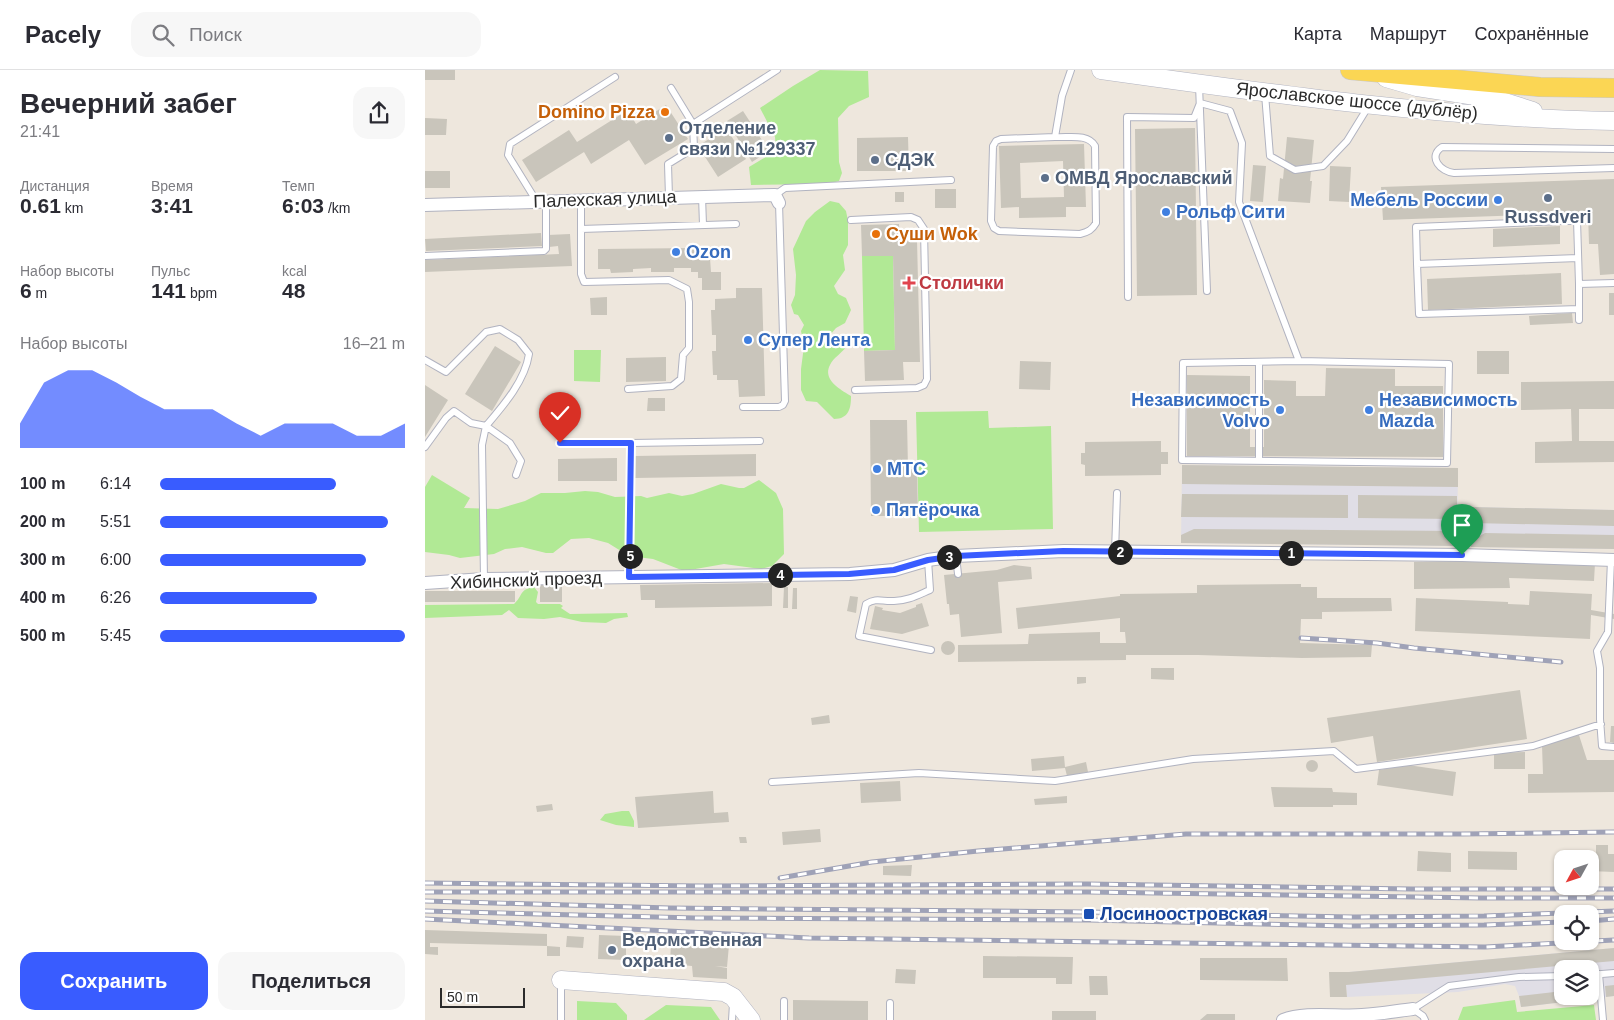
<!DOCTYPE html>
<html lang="ru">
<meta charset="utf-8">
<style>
body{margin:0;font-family:Helvetica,sans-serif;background:#f7f7f7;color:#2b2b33;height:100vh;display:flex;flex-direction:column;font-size:19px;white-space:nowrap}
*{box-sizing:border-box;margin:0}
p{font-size:16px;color:#7c7c81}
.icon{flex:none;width:28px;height:28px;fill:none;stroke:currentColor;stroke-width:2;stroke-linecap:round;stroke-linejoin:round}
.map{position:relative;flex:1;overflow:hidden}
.side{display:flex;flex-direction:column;background:#fff;width:425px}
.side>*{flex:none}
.needle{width:32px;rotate:230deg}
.tools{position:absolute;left:1129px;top:780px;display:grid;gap:10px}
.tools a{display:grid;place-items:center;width:45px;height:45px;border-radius:10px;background:#fff;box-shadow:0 1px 4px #0004;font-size:25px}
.scale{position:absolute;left:15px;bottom:12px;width:85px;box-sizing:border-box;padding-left:5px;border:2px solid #2b2b2b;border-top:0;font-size:14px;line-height:18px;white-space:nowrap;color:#2b2b2b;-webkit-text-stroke:4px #fff;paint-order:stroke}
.pin{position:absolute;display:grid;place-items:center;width:42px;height:42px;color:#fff;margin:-51px -21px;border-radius:50% 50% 50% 0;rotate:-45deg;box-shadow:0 0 5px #0007}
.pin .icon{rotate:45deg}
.km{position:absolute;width:25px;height:25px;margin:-12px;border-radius:50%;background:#222;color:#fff;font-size:14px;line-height:25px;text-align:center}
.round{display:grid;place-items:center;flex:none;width:52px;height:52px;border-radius:15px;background:#f7f7f7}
.headline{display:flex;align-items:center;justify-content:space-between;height:85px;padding:0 20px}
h1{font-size:28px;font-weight:600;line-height:38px}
.metrics{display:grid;grid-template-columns:repeat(3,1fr);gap:8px;height:85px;padding:5px 20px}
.metrics div{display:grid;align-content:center}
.metrics b{font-size:21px;font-weight:600}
.metrics small{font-size:14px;font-weight:400}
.metrics p{font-size:14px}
.chart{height:140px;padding:10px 20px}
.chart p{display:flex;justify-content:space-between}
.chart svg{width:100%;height:90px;margin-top:5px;fill:#395cff;opacity:.7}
.primary-button{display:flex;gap:10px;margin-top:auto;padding:10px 20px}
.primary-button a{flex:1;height:58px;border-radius:15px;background:#395cff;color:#fff;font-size:20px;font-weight:600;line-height:58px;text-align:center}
.primary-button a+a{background:#f7f7f7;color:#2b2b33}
ul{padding:0 20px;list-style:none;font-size:16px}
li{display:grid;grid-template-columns:80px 60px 1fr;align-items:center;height:38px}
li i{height:12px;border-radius:6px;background:#395cff}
header{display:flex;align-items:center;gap:30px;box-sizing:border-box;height:70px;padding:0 25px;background:#fff;border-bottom:1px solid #e1e1e2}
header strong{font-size:24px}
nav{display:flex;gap:28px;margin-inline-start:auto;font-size:18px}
.search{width:350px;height:45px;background:#f7f7f7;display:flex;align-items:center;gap:12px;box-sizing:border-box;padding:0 18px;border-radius:15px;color:#7c7c81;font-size:19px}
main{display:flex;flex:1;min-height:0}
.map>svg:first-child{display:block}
</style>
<header>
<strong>Pacely</strong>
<div class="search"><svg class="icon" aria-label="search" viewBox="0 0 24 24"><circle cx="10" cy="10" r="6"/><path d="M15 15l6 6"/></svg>Поиск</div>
<nav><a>Карта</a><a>Маршрут</a><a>Сохранённые</a></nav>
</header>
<main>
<section class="side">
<div class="headline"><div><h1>Вечерний забег</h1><p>21:41</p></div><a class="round"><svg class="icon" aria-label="share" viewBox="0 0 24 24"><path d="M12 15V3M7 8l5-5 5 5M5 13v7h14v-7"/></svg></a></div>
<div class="metrics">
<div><p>Дистанция</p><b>0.61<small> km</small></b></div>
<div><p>Время</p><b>3:41</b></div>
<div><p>Темп</p><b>6:03<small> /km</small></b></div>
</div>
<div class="metrics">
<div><p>Набор высоты</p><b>6<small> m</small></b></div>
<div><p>Пульс</p><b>141<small> bpm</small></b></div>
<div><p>kcal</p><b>48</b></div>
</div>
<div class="chart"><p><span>Набор высоты</span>16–21 m</p>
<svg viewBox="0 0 160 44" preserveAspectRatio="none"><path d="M0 44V32L10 12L20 6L30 6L40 12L50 19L60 25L70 25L80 25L90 32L100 38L110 32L120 32L130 32L140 38L150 38L160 32V44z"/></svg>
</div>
<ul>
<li><b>100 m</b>6:14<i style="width:72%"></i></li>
<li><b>200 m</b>5:51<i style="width:93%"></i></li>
<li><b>300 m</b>6:00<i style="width:84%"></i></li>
<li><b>400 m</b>6:26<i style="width:64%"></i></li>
<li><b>500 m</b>5:45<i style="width:100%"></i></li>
</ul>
<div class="primary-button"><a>Сохранить</a><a>Поделиться</a></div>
</section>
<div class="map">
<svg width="1189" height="950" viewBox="0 0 1189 950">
<rect width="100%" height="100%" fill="#eee7dd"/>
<path fill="#e0dee6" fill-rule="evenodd" d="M 757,395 L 1033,398 L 1032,476 L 756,473 Z
M 1047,437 L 1189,440 L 1189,479 L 1046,477 Z
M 1189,878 L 1189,926 L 1096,937 L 1094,926 L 1090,916 L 1080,914 L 1033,922 L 922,927 L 921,915 L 924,902 ZM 1138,899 L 1165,899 L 1165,926 L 1138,926 Z"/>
<path fill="#b1e995" d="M 395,0 L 443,1 L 444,27 L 424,36 L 413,48 L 414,92 L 417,103 L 414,111 L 402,114 L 326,115 L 324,97 L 351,81 L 350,67 L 335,38 L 368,16 Z
M 405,131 L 414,133 L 421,141 L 423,151 L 423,175 L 418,185 L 420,200 L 409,216 L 413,224 L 421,228 L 426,240 L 420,253 L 411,258 L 405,265 L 409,271 L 420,272 L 421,277 C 417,283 408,288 405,295 C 397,310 416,320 426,326 C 426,338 424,349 409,349 L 392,332 L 381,331 L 376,320 L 376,299 L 379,276 L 376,261 L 379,255 L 373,245 L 369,244 L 366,235 L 370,225 L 371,205 L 368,179 L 381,151 L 390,142 Z
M 437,186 L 468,186 L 470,280 L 439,281 Z
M 149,280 L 176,280 L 175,312 L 149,311 Z
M 563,341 L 564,358 L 626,356 L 628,459 L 494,462 L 491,342 Z
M 7,405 L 45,428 L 39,438 L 73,439 L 100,431 L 116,423 L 140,423 L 160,421 L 173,422 L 190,427 L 216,426 L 222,428 L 244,423 L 257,426 L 268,424 L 296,414 L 314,418 L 319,418 L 334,410 L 351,423 L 358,439 L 359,484 L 347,496 L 336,499 L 299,494 L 259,501 L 228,489 L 204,486 L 183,473 L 164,468 L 146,469 L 128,483 L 121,483 L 97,477 L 80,479 L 69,484 L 35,488 L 24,485 L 0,482 L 0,417 Z
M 109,517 L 113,522 L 111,532 L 113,534 L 135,534 L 138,536 L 136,538 L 145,544 L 202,543 L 203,547 L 189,549 L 181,553 L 157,552 L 135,547 L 119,549 L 93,548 L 84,540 L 77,545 L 0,548 L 0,535 L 89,534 C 98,526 94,519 109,517 Z
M 197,741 L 204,741 L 209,751 L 209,757 L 191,755 L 175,750 L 180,744 Z
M 1090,930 L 1092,942 L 1169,935 L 1171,950 L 1033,950 L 1038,937 Z
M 152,931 L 191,933 L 202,945 L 202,950 L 152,950 Z
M 241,935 L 286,937 L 295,950 L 219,950 Z"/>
<path fill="#c9c5bb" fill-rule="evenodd" d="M 0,0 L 30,0 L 30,10 L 0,10 Z
M 241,35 L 263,69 L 220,95 L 204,70 L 166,94 L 159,82 L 111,112 L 97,90 L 144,60 L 152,72 L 203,40 L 211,54 Z
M 318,41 L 344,81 L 327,92 L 302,51 Z
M 0,48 L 22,49 L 21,65 L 0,65 Z
M 301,58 L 321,89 L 293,107 L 273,76 Z
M 770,58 L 772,225 L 712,226 L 710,59 Z
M 483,67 L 484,101 L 432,101 L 432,68 Z
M 862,67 L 889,70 L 885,111 L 887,111 L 885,133 L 853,131 L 855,108 L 858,109 Z
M 659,74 L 661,137 L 641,137 L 641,147 L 594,148 L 594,137 L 576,138 L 574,76 ZM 638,91 L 639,127 L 596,128 L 595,93 Z
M 828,95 L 841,96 L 838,132 L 825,131 Z
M 905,96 L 926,97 L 924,132 L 904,131 Z
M 0,101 L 25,101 L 25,118 L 0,118 Z
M 1189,109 L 1189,204 L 1175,205 L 1173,174 L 1164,174 L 1163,143 L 958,150 L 956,117 Z
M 510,119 L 531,119 L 531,138 L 510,138 Z
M 470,122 L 479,122 L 479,132 L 470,132 Z
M 474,154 L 475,171 L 492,170 L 495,292 L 478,292 L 479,310 L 440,311 L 439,281 L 470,280 L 468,186 L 437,186 L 436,155 Z
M 1135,156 L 1135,174 L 1068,177 L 1068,159 Z
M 116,163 L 117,176 L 1,181 L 0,169 Z
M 145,164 L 147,196 L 0,202 L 0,190 L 134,184 L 133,176 L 124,177 L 123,165 Z
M 272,178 L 272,189 L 285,188 L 286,202 L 296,202 L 296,220 L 277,220 L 277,208 L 273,208 L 273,202 L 266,202 L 266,198 L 249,198 L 249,202 L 226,202 L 226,198 L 208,199 L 208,202 L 186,203 L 185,199 L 173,199 L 173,179 Z
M 1136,203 L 1137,234 L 1003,240 L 1002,209 Z
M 311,218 L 337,218 L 340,326 L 314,327 L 313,310 L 292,310 L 292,305 L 288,305 L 287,281 L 291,281 L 291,265 L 287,265 L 286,240 L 290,240 L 290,229 L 311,228 Z
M 1184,223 L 1189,223 L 1189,245 L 1184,245 Z
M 182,227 L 182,245 L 166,245 L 165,228 Z
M 1147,243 L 1148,253 L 1105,255 L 1104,246 Z
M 70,276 L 96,292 L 67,341 L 40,324 Z
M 1052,281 L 1084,281 L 1084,304 L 1052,304 Z
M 241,287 L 241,311 L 201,312 L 201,288 Z
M 595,291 L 626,292 L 625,320 L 594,319 Z
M 901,298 L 970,299 L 970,316 L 1018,316 L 1018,387 L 762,386 L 762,305 L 825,306 L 825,377 L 839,377 L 839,310 L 871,311 L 871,326 L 900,326 Z
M 1189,311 L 1189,339 L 1154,339 L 1154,371 L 1189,371 L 1189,392 L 1110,393 L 1110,372 L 1147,371 L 1146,339 L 1096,340 L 1096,312 Z
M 0,315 L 23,330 L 0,367 Z
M 223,328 L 240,328 L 240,341 L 222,341 Z
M 445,350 L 482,350 L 483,399 L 492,399 L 493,446 L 446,446 Z
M 736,371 L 736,382 L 743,382 L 743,394 L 736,394 L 736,405 L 660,406 L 660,395 L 656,394 L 656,383 L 660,383 L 660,372 Z
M 331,384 L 331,406 L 210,408 L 210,386 Z
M 192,388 L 192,411 L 133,411 L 133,389 Z
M 757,395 L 1033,398 L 1033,417 L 757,414 Z
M 757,424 L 923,425 L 923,448 L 756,447 Z
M 933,425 L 1032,426 L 1032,449 L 933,448 Z
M 1047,437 L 1189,440 L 1189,456 L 1046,453 Z
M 769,459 L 1032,461 L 1032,476 L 756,473 L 756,465 Z
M 1060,463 L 1189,465 L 1189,479 L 1046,477 L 1046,471 Z
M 1085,490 L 1170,493 L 1169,511 L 1084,508 L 1085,518 L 989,519 L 989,492 Z
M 589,495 L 606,497 L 607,509 L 573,512 L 577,563 L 536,567 L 534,544 L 525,545 L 524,534 L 522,534 L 519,505 L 572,500 Z
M 115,513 L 137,513 L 137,532 L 115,532 Z
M 347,513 L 347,536 L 230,538 L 230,530 L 216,530 L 215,515 Z
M 876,514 L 876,517 L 892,517 L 892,528 L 966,528 L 967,541 L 897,542 L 897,549 L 876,549 L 875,573 L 947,575 L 946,587 L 877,588 L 773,585 L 701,585 L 701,590 L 533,592 L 533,575 L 603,574 L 604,564 L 675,562 L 675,573 L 701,573 L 700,562 L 695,562 L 695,548 L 593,559 L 591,538 L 695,526 L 695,524 L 772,523 L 772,515 Z
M 359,517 L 363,517 L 363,538 L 358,538 Z
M 368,518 L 372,518 L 372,539 L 367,539 Z
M 0,521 L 90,521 L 90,532 L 0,532 Z
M 1105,521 L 1167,524 L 1166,540 L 1189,544 L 1189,549 L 1166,545 L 1165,569 L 990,561 L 991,528 L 1083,532 L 1083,534 L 1104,535 Z
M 425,526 L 433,527 L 431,543 L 422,541 Z
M 497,533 L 504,556 L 477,564 L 445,559 L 450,536 L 458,538 L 457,540 L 475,543 L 491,537 L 491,535 Z
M516 578a7 7 0 1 1 14 0a7 7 0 1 1-14 0Z
M 726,598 L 749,598 L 749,610 L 726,609 Z
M 652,607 L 661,607 L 661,613 L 652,614 Z
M 1095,620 L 1102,669 L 952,692 L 948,666 L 906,673 L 902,648 Z
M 404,645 L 405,653 L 387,655 L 386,648 Z
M 1186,656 L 1189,656 L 1189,673 L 1185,672 Z
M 1153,662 L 1162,690 L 1189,690 L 1189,722 L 1103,723 L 1103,704 L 1118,704 L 1117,675 Z
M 1100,682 L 1100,699 L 1069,699 L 1069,683 Z
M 639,686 L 640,697 L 661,692 L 663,702 L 642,706 L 640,698 L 607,701 L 606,689 Z
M881 696a6 6 0 1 1 12 0a6 6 0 1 1-12 0Z
M 983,695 L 1031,702 L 1028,726 L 952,715 L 954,700 Z
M 475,711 L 476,731 L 436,733 L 435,713 Z
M 846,717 L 907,718 L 908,722 L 932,723 L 932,735 L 908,735 L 908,737 L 849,737 Z
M 288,721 L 289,743 L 303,742 L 304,752 L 213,758 L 210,727 Z
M 642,726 L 642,733 L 610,735 L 609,729 Z
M 127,734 L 128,740 L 112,742 L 111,736 Z
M 395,759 L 396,772 L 358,775 L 357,762 Z
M 314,767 L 321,767 L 322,773 L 315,773 Z
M 1171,775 L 1183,775 L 1183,784 L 1189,784 L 1189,802 L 1165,801 L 1165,789 L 1146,789 L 1146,783 L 1171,783 Z
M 993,781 L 1026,783 L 1026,802 L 992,801 Z
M 1043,781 L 1092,782 L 1092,800 L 1043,799 Z
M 487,795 L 486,806 L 458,805 L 458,796 Z
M 0,860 L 122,864 L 122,876 L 5,873 L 5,877 L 13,877 L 13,885 L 0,884 Z
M 174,865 L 201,866 L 201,890 L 173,889 Z
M 142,866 L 159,867 L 158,878 L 141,877 Z
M 214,867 L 228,868 L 227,876 L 214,876 Z
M 246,872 L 304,875 L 302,897 L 290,896 L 302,898 L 302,909 L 268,907 L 267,896 L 245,894 Z
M 122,876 L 135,877 L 135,886 L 122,886 Z
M 1189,878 L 1189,891 L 921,915 L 922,927 L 905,927 L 904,902 L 924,902 Z
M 558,886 L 648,887 L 647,914 L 631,914 L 631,908 L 558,908 Z
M 775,888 L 862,888 L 863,911 L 775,910 Z
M 471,899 L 491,900 L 490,914 L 470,913 Z
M 664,906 L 682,906 L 683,925 L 665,925 Z
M 1189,915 L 1189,926 L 1181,927 L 1180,916 Z
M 1171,917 L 1172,928 L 1096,937 L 1094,926 L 1138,921 L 1138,926 L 1165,926 L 1165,918 Z
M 368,930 L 443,931 L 443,950 L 368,950 Z
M 627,941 L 671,941 L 671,950 L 627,950 Z
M 782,944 L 810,944 L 810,950 L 775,950 Z"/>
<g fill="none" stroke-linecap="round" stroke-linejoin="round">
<g stroke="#b1b3c0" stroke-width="8">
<path id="lane" d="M 774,15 L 782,221
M 246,18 L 268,54
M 840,24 L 845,86 L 870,100 L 898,96 L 922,71 L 943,37
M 630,67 C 643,68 663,63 670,76 L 671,153 C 667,160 663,162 655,164 L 574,161 L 569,158 L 566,151 L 568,76 L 571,71 L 576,69 Z
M 630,67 L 637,26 L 646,0
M 1189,79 L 1017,77 C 1002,87 1016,102 1029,103 L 1189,98
M 350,125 L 360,118 L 526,110
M 277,126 L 278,155
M 244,127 L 243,94 L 269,78 L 268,54 L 352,0
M 156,130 L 156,204 L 159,212 L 244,210 L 262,219 L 264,232 L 264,278 L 258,285 L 256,309 L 247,316 L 203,319
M 112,132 L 83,85 L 85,74 L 190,7
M 426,150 L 486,147 L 493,150 L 499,159 L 502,309 L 499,315 L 492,318 L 430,320
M 1152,150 L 1154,214
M 156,159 L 311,154
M 0,186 L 119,181 L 121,179 L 121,131
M 1153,188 L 992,194 L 994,244 L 1154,239
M 992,194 L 991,157 L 1163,150
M 703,227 L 702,47 L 769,48 L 775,33 L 805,41 L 817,73 L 814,132 L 874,291 L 758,293 L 757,390 L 1022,393 L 1024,294 L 874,291
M 1154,250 L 1154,214 L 1189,213
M 0,290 L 21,302 L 61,262 L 75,259 L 93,270 L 104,284 C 100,311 78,336 61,356 L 46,353 L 29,341 L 21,348 L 0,377
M 834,292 L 834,390
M 318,337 L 354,337 L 358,335 L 360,331 L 354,133
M 135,373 L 206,373
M 690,482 L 692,423
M 531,486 L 533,504
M 503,490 L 505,520 C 493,525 482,531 469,531 C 457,532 452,527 441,534 L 434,566 L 506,580
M 1186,490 L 1183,562 L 1172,581 L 1175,598 L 1175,649 L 1177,676 L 1189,677
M 204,507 L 206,373 L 335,371
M 59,509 L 57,375 L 61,356 L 85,373 L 96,391 L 91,405
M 347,712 L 494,703 L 630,711 L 768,689 L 909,681 L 931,699 L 1108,676 L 1176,654
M 1174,904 L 1178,950
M 1165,905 L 1189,903
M 136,911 L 136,950
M 307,950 L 308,934
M 359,950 L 359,931
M 465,950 L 465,933
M 1000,950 L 998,946 L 988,939 L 1024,916 L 1094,907 L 1138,906"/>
</g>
<g stroke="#b1b3c0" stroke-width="14">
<path id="street" d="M 0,135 L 350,125 L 354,133
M 0,513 L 59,509 L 425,504 L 469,500 L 503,490 L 531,486 L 639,481 L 1037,485 L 1189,490
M 858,950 C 881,941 913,947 937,945 C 954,944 971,941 988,939"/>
</g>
<g stroke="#b1b3c0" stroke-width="19">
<path id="secondary" d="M 676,0 C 846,24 1017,48 1189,51
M 961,8 L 992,17 L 1070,29 L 1108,41
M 136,910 L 299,922 L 308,927 L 326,950"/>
</g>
<g stroke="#c8c8c8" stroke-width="20">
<path id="primary" d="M 925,0 L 1115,17 L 1189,18"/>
</g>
<use href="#lane" stroke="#fff" stroke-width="6"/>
<use href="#street" stroke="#fff" stroke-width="12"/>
<use href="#secondary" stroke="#fff" stroke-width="18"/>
<use href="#primary" stroke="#fbd654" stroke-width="19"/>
<g stroke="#9fa2b7" stroke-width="5">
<path id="rail" d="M 876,568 L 952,573 L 989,578 L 1136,592
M 355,808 L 447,792 L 553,781 L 761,764 L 1036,764 L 1189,762
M 0,813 L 278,816 L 662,814 L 987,819 L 1189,819
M 0,822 L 663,822 L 1056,828 L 1189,828
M 0,831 L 245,838 L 664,842 L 928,847 L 1059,846 L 1189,841
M 0,841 L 270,848 L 664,850 L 924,856 L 1059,855 L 1138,852
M 0,849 L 384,868 L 1060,877 L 1189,870
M 1165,851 L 1189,849"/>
</g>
<use href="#rail" stroke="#fff" stroke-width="3" stroke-dasharray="9" stroke-linecap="butt"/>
</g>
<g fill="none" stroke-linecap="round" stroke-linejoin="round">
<g stroke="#fff" stroke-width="10">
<path id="route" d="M 135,373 L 206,373 L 204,507 L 424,504 L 469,500 L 503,490 L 531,486 L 638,481 L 1037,485"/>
</g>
<use href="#route" stroke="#395cff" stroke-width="6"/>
</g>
<g fill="#e8710a" stroke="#fff" stroke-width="2">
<circle cx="240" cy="42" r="5"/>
<circle cx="451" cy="164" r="5"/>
</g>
<g fill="#5c6f8a" stroke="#fff" stroke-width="2">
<circle cx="244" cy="68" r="5"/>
<circle cx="450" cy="90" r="5"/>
<circle cx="620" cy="108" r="5"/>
<circle cx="1123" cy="128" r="5"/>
<circle cx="187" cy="880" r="5"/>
</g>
<g fill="#3f7fe0" stroke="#fff" stroke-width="2">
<circle cx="1073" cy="130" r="5"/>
<circle cx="741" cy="142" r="5"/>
<circle cx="251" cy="182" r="5"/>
<circle cx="323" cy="270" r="5"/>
<circle cx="855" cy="340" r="5"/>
<circle cx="944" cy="340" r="5"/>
<circle cx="452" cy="399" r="5"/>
<circle cx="451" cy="440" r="5"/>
</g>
<path fill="#e0444e" stroke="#fff" stroke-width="2" d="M481.5 205.5h5v5h5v5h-5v5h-5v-5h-5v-5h5z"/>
<rect fill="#1a4fb4" stroke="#fff" stroke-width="2" x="658" y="838" width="12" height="12" rx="2.5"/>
<g text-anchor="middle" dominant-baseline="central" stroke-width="4.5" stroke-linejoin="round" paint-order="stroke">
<g font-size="18" fill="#2b2b2b" stroke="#fff">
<text transform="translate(932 31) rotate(6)">Ярославское шоссе (дублёр)</text>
<text transform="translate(180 129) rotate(-2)">Палехская улица</text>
<text transform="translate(101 510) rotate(-2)">Хибинский проезд</text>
</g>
<g font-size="18" font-weight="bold" fill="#c56008" stroke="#fff" text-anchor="end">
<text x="230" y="42">Domino Pizza</text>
<text x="461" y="164" text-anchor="start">Суши Wok</text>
</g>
<g font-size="18" font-weight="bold" fill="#4e5e75" stroke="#fff" text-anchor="start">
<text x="254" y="58">Отделение<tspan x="254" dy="21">связи №129337</tspan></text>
<text x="460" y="90">СДЭК</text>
<text x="630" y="108">ОМВД Ярославский</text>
<text x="1123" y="147" text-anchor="middle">Russdveri</text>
<text x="197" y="870">Ведомственная<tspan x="197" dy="21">охрана</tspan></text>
</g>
<g font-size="18" font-weight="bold" fill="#366cbe" stroke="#fff" text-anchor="start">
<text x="1063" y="130" text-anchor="end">Мебель России</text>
<text x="751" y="142">Рольф Сити</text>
<text x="261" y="182">Ozon</text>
<text x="333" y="270">Супер Лента</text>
<text x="845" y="330" text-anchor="end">Независимость<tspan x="845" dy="21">Volvo</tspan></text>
<text x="954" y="330">Независимость<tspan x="954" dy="21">Mazda</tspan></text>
<text x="462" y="399">МТС</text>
<text x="461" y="440">Пятёрочка</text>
</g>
<g font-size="18" font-weight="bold" fill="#be3a42" stroke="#fff" text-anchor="start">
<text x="494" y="213">Столички</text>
</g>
<g font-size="18" font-weight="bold" fill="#164399" stroke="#fff" text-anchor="start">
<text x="675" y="844">Лосиноостровская</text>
</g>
</g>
</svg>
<div class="tools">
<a><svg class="needle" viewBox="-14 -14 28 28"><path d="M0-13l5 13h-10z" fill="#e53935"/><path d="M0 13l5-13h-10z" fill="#7c7c81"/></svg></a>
<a><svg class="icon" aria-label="locate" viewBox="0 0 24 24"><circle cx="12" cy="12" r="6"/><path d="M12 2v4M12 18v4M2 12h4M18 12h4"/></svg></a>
<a><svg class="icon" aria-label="layers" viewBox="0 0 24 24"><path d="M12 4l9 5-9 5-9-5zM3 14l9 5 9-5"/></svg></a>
</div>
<div class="scale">50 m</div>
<div class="pin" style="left:1037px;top:485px;background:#1e9e55"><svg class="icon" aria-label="arrive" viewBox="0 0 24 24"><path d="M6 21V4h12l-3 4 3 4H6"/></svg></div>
<div class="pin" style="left:135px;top:373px;background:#d93025"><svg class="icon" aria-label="check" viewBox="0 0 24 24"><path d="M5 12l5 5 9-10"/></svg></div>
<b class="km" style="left:866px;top:483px">1</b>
<b class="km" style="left:695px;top:482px">2</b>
<b class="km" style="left:524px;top:487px">3</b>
<b class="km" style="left:355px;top:505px">4</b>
<b class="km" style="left:205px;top:486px">5</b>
</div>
</main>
